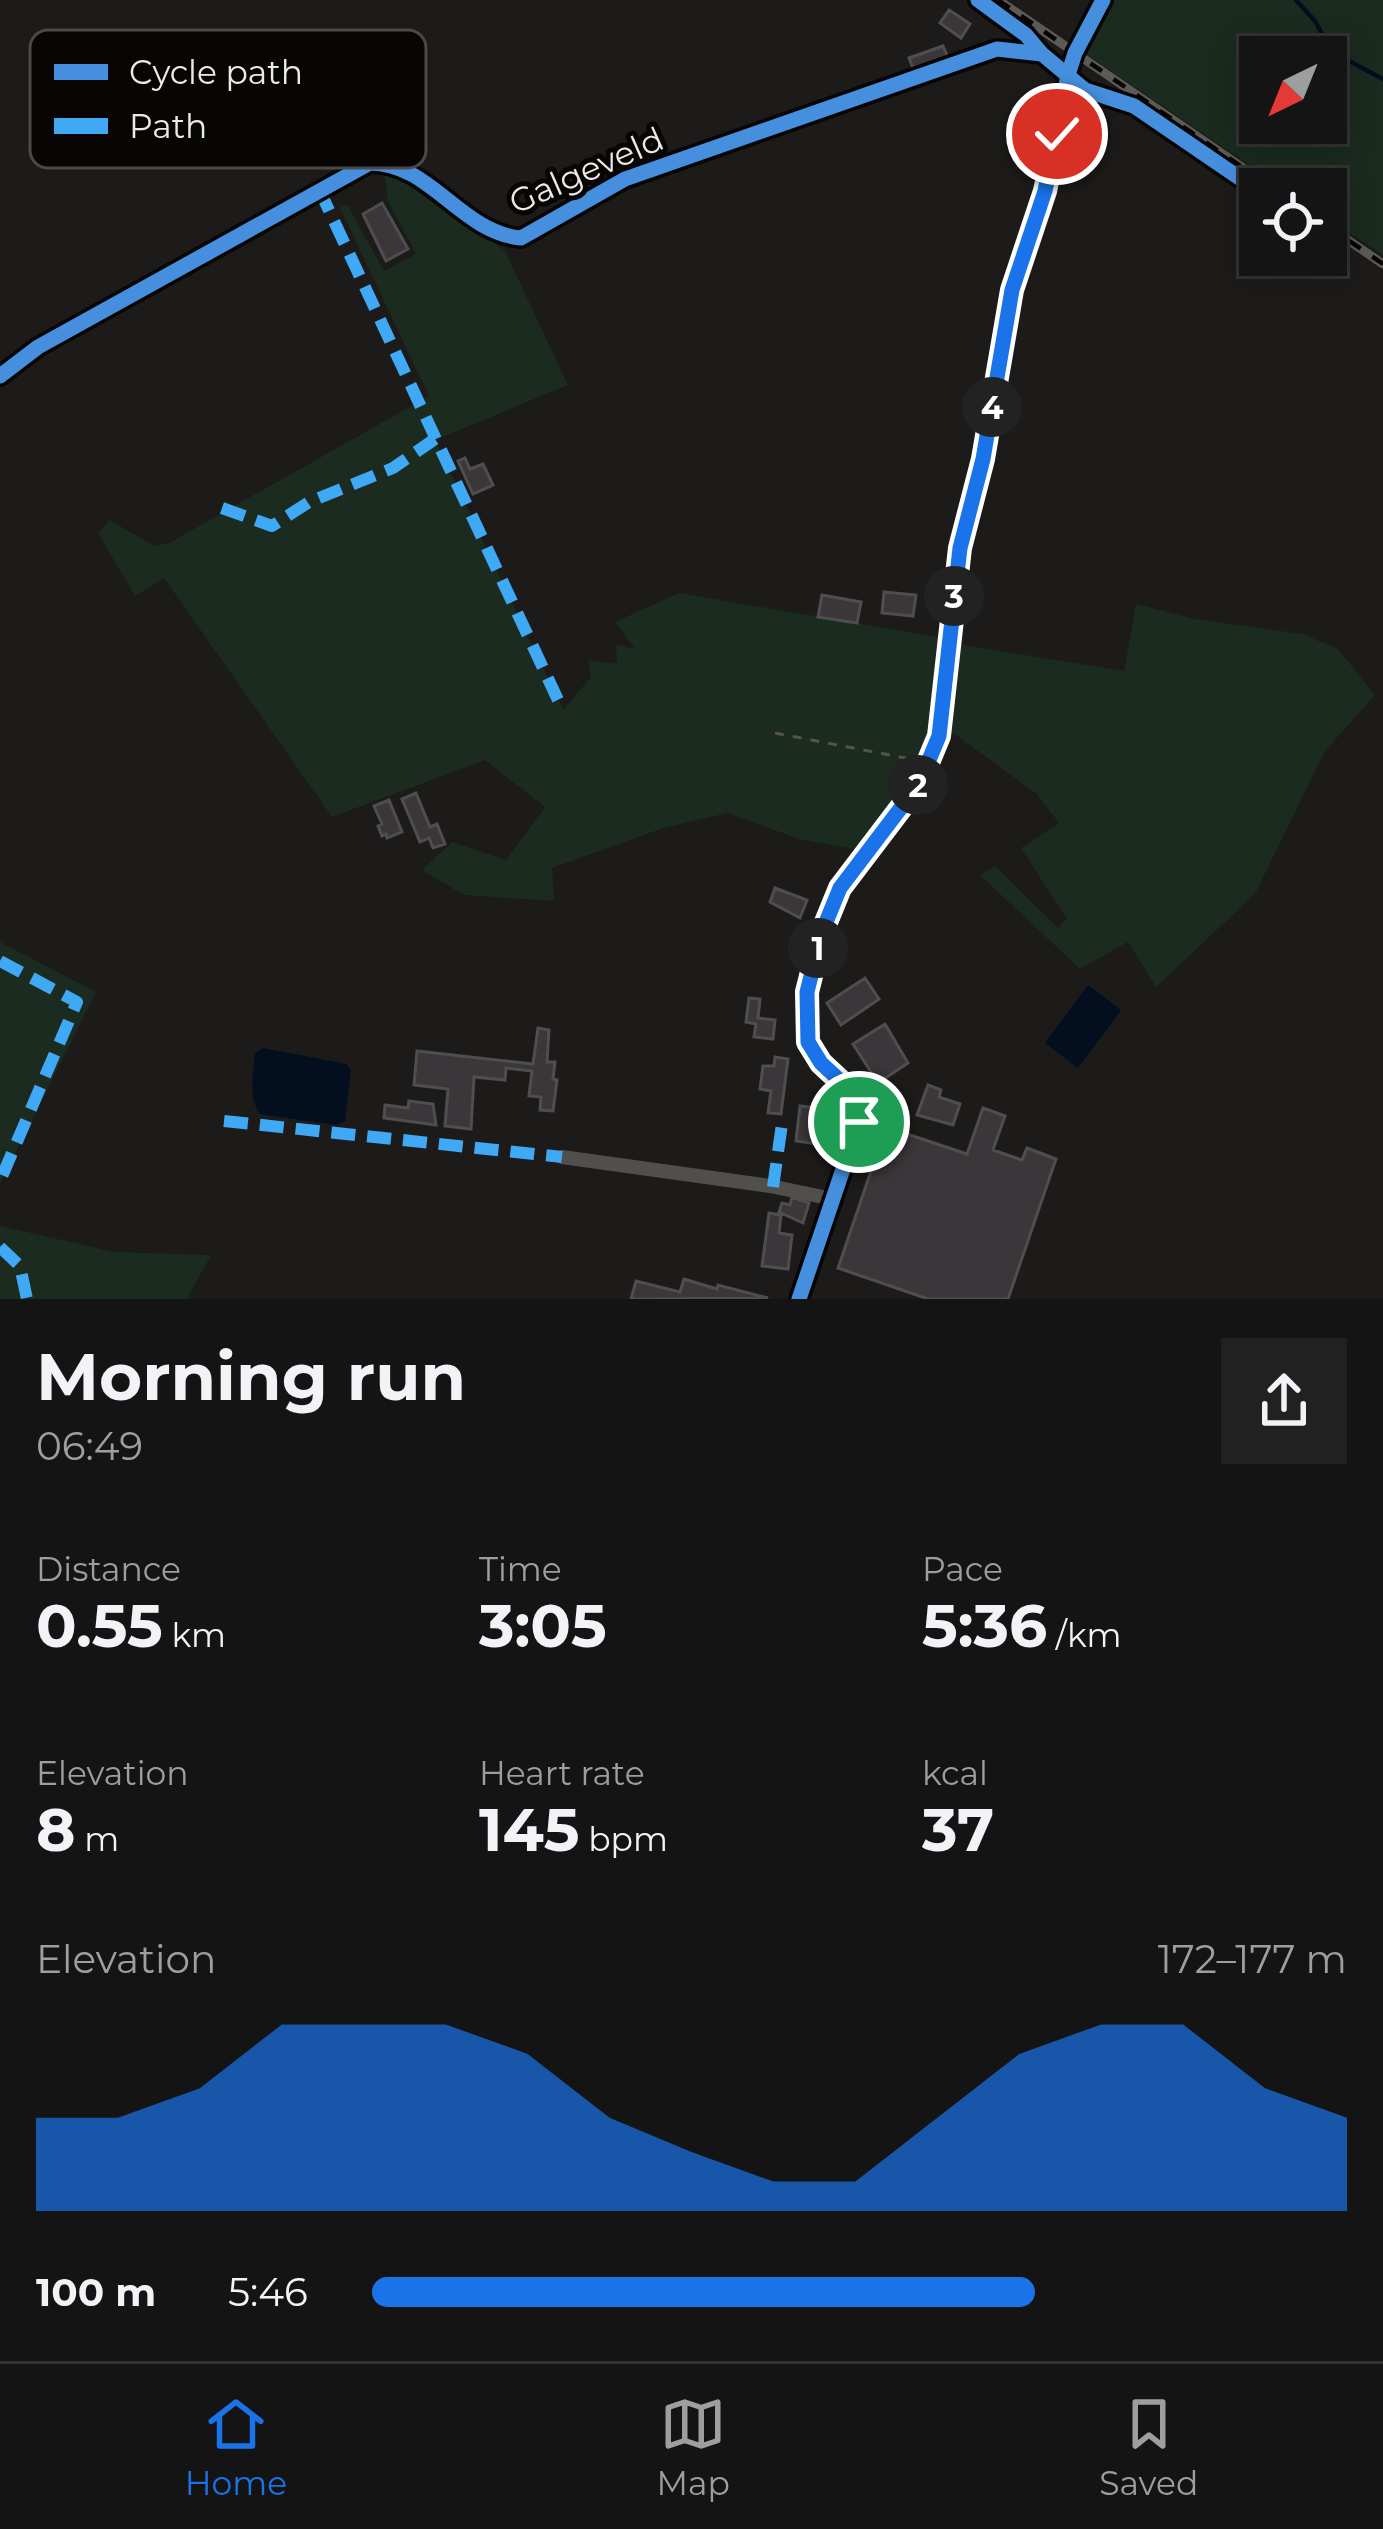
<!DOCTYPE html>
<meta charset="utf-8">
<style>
body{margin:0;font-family:Montserrat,sans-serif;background:#222122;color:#f1f3f6;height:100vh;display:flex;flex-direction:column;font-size:45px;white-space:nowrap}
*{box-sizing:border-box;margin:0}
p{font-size:39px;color:#9d9ea0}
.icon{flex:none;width:66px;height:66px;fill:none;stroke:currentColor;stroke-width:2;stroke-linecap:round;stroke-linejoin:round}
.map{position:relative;height:1299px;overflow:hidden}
.sheet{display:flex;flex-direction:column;background:#151414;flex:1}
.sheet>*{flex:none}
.needle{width:78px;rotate:223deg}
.fabs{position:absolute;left:1239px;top:36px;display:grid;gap:24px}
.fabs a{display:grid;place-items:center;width:108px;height:108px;border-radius:0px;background:#151414;box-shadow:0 6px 30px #0003,0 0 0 3px #343334;font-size:60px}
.pin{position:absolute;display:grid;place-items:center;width:102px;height:102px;color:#fff;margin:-51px;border:6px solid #fff;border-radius:50%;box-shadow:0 3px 12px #0007}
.km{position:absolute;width:60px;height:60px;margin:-30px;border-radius:50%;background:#222;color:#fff;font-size:33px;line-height:60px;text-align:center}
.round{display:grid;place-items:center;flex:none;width:126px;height:126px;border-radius:0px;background:#222122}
.overview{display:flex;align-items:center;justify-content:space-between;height:204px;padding:0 36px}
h1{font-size:66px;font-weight:700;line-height:90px}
.figures{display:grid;grid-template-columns:repeat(3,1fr);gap:18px;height:204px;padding:12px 36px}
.figures div{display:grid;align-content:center}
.figures b{font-size:60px;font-weight:700}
.figures small{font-size:33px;font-weight:400}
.figures p{font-size:33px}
.chart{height:336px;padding:24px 36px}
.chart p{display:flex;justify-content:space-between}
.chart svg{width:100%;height:216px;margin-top:12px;fill:#1a73e8;opacity:.7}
ul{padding:0 36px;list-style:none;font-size:39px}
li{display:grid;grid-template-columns:192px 144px 1fr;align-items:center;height:90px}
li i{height:30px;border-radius:15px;background:#1a73e8}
.menu{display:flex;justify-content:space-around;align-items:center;height:168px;border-top:3px solid #343334;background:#151414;font-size:33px;color:#9d9ea0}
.menu a{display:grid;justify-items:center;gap:6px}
.menu .on{color:#1a73e8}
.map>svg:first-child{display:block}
</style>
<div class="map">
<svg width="1383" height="1299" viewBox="0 0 1383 1299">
<rect width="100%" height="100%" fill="#1c1b1a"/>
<path fill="#1b2b1f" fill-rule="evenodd" d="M 1109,0 L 1383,0 L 1383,255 L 1326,217 L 1326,189 L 1285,189 L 1082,51 ZM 1260,57 L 1326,57 L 1326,123 L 1260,123 Z
M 383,167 L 422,183 L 505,251 L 568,385 L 435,440 L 563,710 L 591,677 L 588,660 L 617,664 L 616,644 L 635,649 L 615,622 L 679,593 L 944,638 C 931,740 929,772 858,850 L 799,839 L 728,813 L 666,827 L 552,868 L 554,901 L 464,895 L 422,870 L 452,842 L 506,860 L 545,807 L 485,760 L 332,817 L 164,578 L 135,596 L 98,533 L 110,520 L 154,546 L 169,543 L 429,396 L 340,208 L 347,204 L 384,271 L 416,254 L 388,201 Z
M 1136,604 L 1194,619 L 1302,634 L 1338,649 L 1375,695 L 1325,751 L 1255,894 L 1156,987 L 1128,942 L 1080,969 L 980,875 L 995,866 L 1058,928 L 1067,919 L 1021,848 L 1059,823 L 1037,794 L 949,730 L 958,644 L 1124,671 Z
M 0,942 L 96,992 L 0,1184 Z
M 0,1226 L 115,1252 L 211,1255 L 187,1299 L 0,1299 Z"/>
<path fill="#030f1f" d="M 1088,985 L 1121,1010 L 1078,1068 L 1045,1043 Z
M 263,1048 L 346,1064 L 351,1070 L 345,1121 L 336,1125 L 260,1114 C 248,1098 253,1073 255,1054 Z"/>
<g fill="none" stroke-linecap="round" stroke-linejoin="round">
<path stroke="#030f1f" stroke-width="4.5" d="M 1296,0 L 1315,21 L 1332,52 L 1383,79
M 1103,16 L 1111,0"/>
</g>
<path fill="#3a3639" stroke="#4f4e4e" stroke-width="3" d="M 949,10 L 970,24 L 961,38 L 940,23 Z
M 943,46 L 949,60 L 915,73 L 909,58 Z
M 382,203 L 408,249 L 386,261 L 363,214 Z
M 465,458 L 470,469 L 483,464 L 493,485 L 473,494 L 458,461 Z
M 884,592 L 916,595 L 913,616 L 882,613 Z
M 822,595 L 861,602 L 857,623 L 818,617 Z
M 416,793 L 430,827 L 437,824 L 445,844 L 433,848 L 429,838 L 420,842 L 402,799 Z
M 389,800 L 402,832 L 387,838 L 386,834 L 382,836 L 378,826 L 382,824 L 374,806 Z
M 775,888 L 807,900 L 800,918 L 770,902 Z
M 865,978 L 879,999 L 841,1025 L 827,1003 Z
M 749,998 L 760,999 L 758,1018 L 775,1020 L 773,1039 L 754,1037 L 756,1024 L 746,1022 Z
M 885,1024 L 908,1063 L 878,1083 L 853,1044 Z
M 538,1028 L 549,1030 L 547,1062 L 555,1062 L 553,1079 L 557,1080 L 553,1111 L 540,1110 L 541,1097 L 529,1096 L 532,1071 L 506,1068 L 505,1080 L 474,1077 L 471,1129 L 445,1126 L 448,1089 L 414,1085 L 417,1051 L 533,1064 Z
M 775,1057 L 788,1059 L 781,1114 L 768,1113 L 771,1091 L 760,1089 L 763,1066 L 774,1066 Z
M 928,1085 L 941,1090 L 939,1097 L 960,1104 L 953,1125 L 917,1115 Z
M 409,1101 L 433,1104 L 436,1125 L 384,1118 L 385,1105 L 408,1108 Z
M 800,1106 L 819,1108 L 815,1134 L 819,1134 L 818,1144 L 796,1141 Z
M 983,1108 L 1005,1116 L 993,1150 L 1022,1160 L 1027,1148 L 1056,1159 L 1008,1299 L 928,1299 L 838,1268 L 886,1127 L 967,1154 Z
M 792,1197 L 809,1203 L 803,1223 L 779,1212 L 782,1203 L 790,1205 Z
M 769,1213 L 781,1215 L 779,1233 L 792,1235 L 788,1269 L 762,1266 Z
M 684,1279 L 717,1289 L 718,1285 L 768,1298 L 631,1299 L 636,1281 L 680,1292 Z"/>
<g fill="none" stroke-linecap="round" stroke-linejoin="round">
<path stroke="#545350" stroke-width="3" stroke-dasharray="9 9" stroke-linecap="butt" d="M 775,733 L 916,760"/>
<path stroke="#514f4b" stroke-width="14" d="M 978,0 L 1026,35 L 1068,75
M 0,376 L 38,347 L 370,163 C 431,163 460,232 521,238 L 625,179 L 997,49 L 1042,54
M 562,1157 L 770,1186 L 833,1199
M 799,1299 L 859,1122 L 850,1090 L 821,1063 L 808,1042 L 807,992 L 822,932 L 840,888 L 919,784 L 939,737 L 960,548 L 983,459 L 1012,289 L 1045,191 L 1068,75 L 1075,53 L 1103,0"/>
<g stroke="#5c5a57" stroke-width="9">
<path id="rail" d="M 998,0 L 1274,189
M 1326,225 L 1383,264"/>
</g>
<use href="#rail" stroke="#070605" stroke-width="4.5" stroke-dasharray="14" stroke-linecap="butt"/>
<path stroke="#3fa9f5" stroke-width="12" stroke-dasharray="24 12" stroke-linecap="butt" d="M 319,189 L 558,700
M 222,508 L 272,526 L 309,502 L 393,468 L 435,439
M 0,961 L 77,1002 L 0,1181
M 224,1121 L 562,1157
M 773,1187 L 782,1124
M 0,1247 L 20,1266 L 27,1299"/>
<g stroke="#070605" stroke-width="22">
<path id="cycleway" d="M 978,0 L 1026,35 L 1042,54 L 1085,90 L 1134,106 L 1260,192
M 0,376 L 38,347 L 370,163 C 431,163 460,232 521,238 L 625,179 L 997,49 L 1042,54
M 799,1299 L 859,1122 L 850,1090 L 821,1063 L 808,1042 L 807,992 L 822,932 L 840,888 L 919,784 L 939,737 L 960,548 L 983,459 L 1012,289 L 1045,191 L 1068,75 L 1075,53 L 1103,0"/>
</g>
<use href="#cycleway" stroke="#468fdf" stroke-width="15"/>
</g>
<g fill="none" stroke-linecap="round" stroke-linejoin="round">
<g stroke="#fff" stroke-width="24">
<path id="route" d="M 859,1122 L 850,1090 L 821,1063 L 808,1042 L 807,992 L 822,932 L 840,888 L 919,784 L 939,736 L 960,548 L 983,459 L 1012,290 L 1045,191 L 1057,134"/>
</g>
<use href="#route" stroke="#1a73e8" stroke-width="15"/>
</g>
<g text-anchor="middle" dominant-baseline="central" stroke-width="10" stroke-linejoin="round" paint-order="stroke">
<g font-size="33" fill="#eceae9" stroke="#070605">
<text transform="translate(586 170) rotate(-24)">Galgeveld</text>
</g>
</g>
<rect x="30" y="30" width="396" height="138" rx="18" fill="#070605" stroke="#4c4a49" stroke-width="3"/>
<rect x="54" y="64" width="54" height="16" fill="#468fdf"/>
<rect x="54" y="118" width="54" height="16" fill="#3fa9f5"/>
<g font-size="33" fill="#eceae9">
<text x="129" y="84">Cycle path</text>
<text x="129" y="138">Path</text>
</g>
</svg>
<div class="fabs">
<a><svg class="needle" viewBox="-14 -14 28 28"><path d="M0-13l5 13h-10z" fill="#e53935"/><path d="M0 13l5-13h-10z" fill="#9d9ea0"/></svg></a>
<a><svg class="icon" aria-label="locate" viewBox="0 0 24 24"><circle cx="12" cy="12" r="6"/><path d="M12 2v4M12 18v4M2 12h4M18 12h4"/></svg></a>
</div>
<div class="pin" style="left:859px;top:1122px;background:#1e9e55"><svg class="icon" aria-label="arrive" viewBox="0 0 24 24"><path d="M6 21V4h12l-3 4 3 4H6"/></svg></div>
<div class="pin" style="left:1057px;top:134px;background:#d93025"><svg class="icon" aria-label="check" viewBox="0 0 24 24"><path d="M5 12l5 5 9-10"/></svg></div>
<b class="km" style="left:818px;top:948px">1</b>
<b class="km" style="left:918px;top:785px">2</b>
<b class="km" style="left:954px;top:596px">3</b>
<b class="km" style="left:992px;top:407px">4</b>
</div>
<section class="sheet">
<div class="overview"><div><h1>Morning run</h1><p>06:49</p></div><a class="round"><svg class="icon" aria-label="share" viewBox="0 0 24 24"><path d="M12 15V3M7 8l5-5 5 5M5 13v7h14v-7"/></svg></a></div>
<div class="figures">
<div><p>Distance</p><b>0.55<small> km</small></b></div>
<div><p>Time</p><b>3:05</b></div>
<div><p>Pace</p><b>5:36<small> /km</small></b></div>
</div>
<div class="figures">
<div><p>Elevation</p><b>8<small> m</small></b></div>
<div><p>Heart rate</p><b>145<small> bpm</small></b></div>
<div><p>kcal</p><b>37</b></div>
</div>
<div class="chart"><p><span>Elevation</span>172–177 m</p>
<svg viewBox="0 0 160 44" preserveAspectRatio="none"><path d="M0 44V25L10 25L20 19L30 6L40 6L50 6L60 12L70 25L80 32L90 38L100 38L110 25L120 12L130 6L140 6L150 19L160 25V44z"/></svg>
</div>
<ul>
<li><b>100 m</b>5:46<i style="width:68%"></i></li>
</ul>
</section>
<nav class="menu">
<a class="on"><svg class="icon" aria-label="home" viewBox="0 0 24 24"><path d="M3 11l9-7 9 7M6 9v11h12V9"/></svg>Home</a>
<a><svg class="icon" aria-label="map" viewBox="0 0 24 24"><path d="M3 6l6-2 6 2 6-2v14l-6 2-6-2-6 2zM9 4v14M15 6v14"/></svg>Map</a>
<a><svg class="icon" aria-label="saved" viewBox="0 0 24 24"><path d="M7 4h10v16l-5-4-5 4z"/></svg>Saved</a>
</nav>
